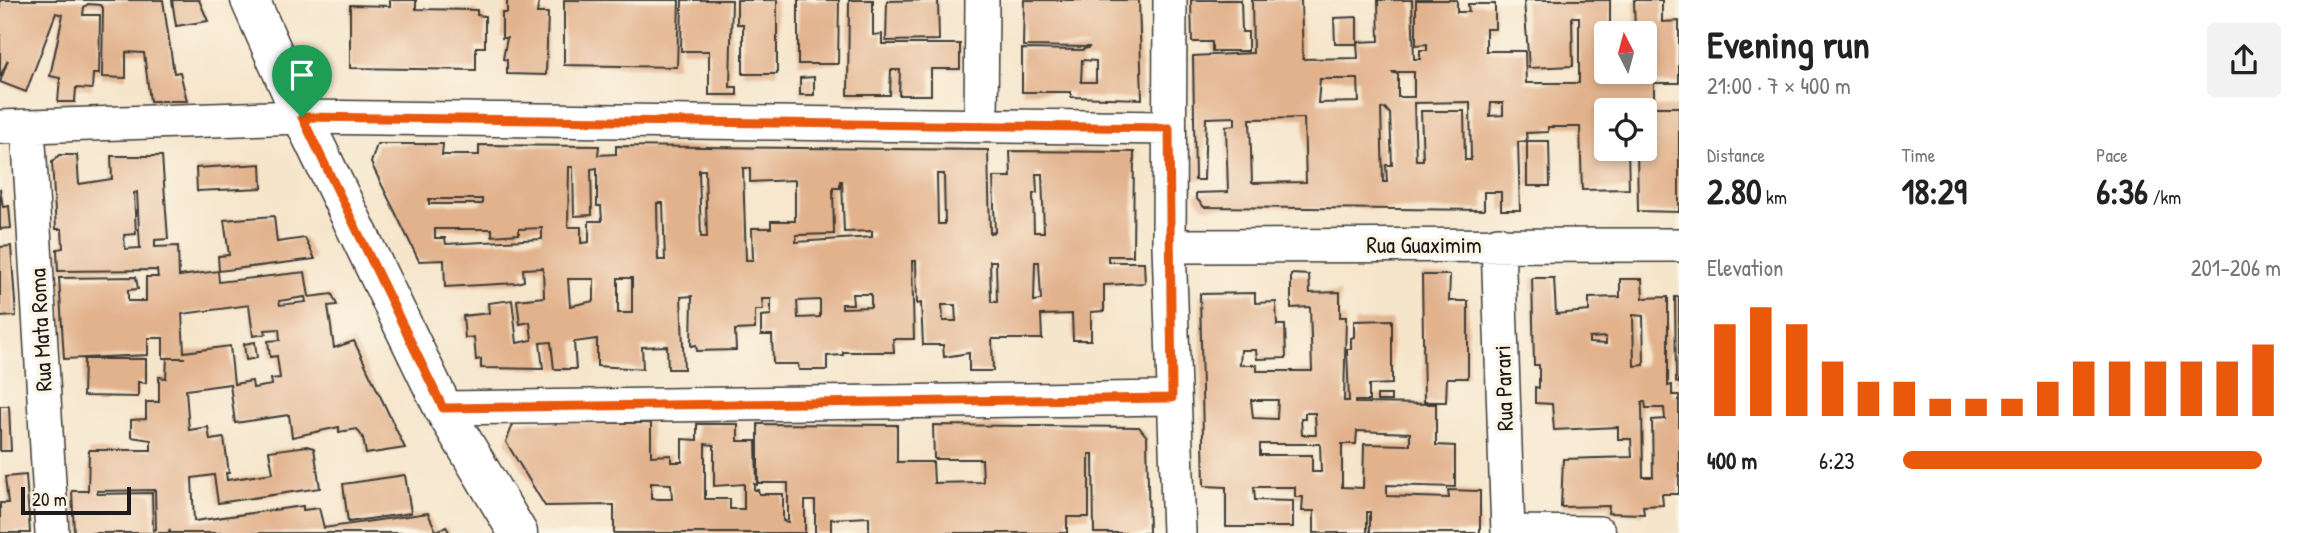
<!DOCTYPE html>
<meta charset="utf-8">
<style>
body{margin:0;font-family:"Patrick Hand",sans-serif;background:#f2f2f2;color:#222;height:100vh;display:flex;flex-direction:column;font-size:26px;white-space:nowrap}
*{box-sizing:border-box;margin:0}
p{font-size:23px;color:#767676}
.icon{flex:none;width:38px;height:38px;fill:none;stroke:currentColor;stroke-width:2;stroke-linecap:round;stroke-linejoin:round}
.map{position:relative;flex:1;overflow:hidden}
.side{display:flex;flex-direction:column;background:#fff;width:630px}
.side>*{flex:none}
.needle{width:46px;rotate:354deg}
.controls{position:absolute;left:1594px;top:21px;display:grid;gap:14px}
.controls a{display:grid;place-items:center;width:63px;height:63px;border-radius:7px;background:#fff;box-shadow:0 4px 10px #0003;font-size:35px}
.scale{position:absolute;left:21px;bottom:18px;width:110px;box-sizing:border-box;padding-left:7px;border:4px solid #1c1c1c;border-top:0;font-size:19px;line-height:24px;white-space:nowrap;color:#1c1c1c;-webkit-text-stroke:5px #fcf5e5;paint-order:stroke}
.pin{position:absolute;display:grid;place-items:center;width:60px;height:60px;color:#fff;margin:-72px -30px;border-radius:50% 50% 50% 0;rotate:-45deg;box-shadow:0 0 7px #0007}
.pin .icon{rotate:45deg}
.round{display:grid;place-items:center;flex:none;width:74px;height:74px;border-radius:7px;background:#f2f2f2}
.headline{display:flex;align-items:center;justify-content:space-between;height:119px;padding:0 28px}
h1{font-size:38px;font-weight:700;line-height:52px}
.figures{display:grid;grid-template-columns:repeat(3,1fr);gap:10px;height:119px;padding:7px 28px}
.figures div{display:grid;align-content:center}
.figures b{font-size:35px;font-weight:700}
.figures small{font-size:19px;font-weight:400}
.figures p{font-size:19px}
.chart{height:196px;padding:14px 28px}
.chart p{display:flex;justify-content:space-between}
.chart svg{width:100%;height:126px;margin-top:7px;stroke:#ea580c;stroke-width:6}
ul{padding:0 28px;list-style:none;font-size:23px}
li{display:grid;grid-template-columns:112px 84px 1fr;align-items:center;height:52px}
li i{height:18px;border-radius:9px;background:#ea580c}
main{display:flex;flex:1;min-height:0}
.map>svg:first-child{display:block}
</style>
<main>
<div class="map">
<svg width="1679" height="533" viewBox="0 0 1679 533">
<rect width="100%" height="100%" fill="#fcf5e5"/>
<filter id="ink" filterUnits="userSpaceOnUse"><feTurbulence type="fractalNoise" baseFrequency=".0143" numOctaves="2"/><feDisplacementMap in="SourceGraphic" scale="14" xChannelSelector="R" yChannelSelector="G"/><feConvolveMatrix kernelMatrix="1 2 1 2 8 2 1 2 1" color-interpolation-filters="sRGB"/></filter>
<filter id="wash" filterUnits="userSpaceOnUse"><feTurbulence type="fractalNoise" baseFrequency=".00686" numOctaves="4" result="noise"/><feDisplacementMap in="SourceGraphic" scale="28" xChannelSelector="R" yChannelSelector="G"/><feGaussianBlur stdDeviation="1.57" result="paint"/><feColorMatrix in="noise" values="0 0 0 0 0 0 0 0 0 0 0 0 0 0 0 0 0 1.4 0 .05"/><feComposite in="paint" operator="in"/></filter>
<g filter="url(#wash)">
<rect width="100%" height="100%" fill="#f5e5cb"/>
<g id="blocks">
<path fill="#e2b28d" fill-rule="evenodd" d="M 0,0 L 163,0 L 174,73 L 180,72 L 187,101 L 150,101 L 144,53 L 126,52 L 126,78 L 102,77 L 103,8 L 100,5 L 88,4 L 84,7 L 83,15 L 100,15 L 99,74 L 93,74 L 92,89 L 76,88 L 75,102 L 58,102 L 60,78 L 50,76 L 63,15 L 56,13 L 26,92 L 0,82 L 8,60 L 0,77 Z
M 172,0 L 199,0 L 208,21 L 176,26 Z
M 390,0 L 416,0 L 416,9 L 477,10 L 477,15 L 485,16 L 485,47 L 476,47 L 476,70 L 350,68 L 350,5 L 390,6 Z
M 507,0 L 539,0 L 537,13 L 548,13 L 546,75 L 507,74 L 507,60 L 503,59 L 507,38 L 502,38 L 502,13 L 507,13 Z
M 564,0 L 679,0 L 677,67 L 564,65 Z
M 682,0 L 732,0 L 730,87 L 737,87 L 737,95 L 709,95 L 709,51 L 681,51 Z
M 737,0 L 777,0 L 777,74 L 743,74 L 743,24 L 737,24 Z
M 798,0 L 839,0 L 838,64 L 798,64 Z
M 849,0 L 873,0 L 873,35 L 882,34 L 882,44 L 960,44 L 960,69 L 931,69 L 931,95 L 899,95 L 900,70 L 891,70 L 890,95 L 848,95 Z
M 938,0 L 939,40 L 886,41 L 887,1 Z
M 1024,0 L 1139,0 L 1142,99 L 1071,97 L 1071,92 L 1022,92 L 1022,49 L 1082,50 L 1090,47 L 1023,46 ZM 1082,60 L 1096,61 L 1096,82 L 1081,82 Z
M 1191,0 L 1241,0 L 1242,32 L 1248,32 L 1248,51 L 1212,51 L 1212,42 L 1192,42 Z
M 1252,0 L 1301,0 L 1303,59 L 1358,58 L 1357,42 L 1379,41 L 1378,0 L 1412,0 L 1414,59 L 1420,59 L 1420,50 L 1427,50 L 1427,44 L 1416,45 L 1416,0 L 1457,0 L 1457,12 L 1469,12 L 1468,4 L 1495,4 L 1495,29 L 1486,29 L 1486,51 L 1525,51 L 1526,83 L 1579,83 L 1579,17 L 1572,17 L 1573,66 L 1529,68 L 1524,0 L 1610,0 L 1610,29 L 1622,28 L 1622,33 L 1606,33 L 1606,72 L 1645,72 L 1645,33 L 1635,33 L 1634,0 L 1662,0 L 1662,22 L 1679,21 L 1679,83 L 1654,83 L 1654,107 L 1679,107 L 1679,212 L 1638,211 L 1637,149 L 1645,149 L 1645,110 L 1625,110 L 1624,107 L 1603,108 L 1603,119 L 1606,119 L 1606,149 L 1628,149 L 1629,189 L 1582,190 L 1580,127 L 1548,127 L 1548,132 L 1526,133 L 1527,141 L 1518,142 L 1520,210 L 1501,210 L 1501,192 L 1484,192 L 1484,210 L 1204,207 L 1196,198 L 1196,193 L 1228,192 L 1226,126 L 1235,125 L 1235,117 L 1206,118 L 1204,180 L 1195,180 L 1193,56 L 1253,53 ZM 1391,72 L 1414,72 L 1414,97 L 1398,97 L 1398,74 ZM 1320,79 L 1358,79 L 1359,102 L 1318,103 ZM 1470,102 L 1471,160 L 1465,160 L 1464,111 L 1421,111 L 1423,160 L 1416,160 L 1414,103 ZM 1491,103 L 1503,103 L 1503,115 L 1490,116 ZM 1385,108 L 1390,114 L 1392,165 L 1386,165 L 1387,182 L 1383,182 L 1381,109 ZM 1304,118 L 1306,182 L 1252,183 L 1250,119 Z
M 1357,17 L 1357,44 L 1335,44 L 1334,18 Z
M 814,77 L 814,95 L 800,95 L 800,78 Z
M 1527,141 L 1549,141 L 1550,186 L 1527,186 Z
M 377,144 L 443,144 L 442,155 L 479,155 L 479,145 L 599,146 L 598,155 L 616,154 L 616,146 L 988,150 L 990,233 L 995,232 L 993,177 L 1011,177 L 1010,151 L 1134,152 L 1133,256 L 1108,256 L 1108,262 L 1144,262 L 1145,283 L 1104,285 L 1104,311 L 1091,312 L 1091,340 L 1073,340 L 1072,314 L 1041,315 L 1042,339 L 992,339 L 993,371 L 969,371 L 969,353 L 944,357 L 943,345 L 923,345 L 921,303 L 917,304 L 916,261 L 912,261 L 914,339 L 893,339 L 894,352 L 843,352 L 843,355 L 827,356 L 827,370 L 799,370 L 798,364 L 773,364 L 772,335 L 761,335 L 761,316 L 771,315 L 771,299 L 762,299 L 763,310 L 755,310 L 755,329 L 735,330 L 736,350 L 697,351 L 696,345 L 691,346 L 692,296 L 681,297 L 684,369 L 668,369 L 667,346 L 642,347 L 643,369 L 597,366 L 597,339 L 574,342 L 576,369 L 554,369 L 551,342 L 540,343 L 543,369 L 481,368 L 481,359 L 476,360 L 474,337 L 465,338 L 463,316 L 489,313 L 488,303 L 512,300 L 517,343 L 532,340 L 530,322 L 520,324 L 517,300 L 544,297 L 543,268 L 523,269 L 524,281 L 517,283 L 445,287 L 444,260 L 419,261 L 371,163 ZM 569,167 L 573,167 L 574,216 L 592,215 L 591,169 L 597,168 L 597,206 L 601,206 L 602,221 L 589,221 L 589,242 L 581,243 L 581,227 L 568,227 ZM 743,168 L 750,168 L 750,182 L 795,180 L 795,221 L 771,221 L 771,228 L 752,228 L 753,260 L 746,260 ZM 699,170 L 705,170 L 707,237 L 701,237 ZM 937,174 L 944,174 L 945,224 L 938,224 ZM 1036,174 L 1042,174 L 1044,232 L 1034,232 L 1033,194 L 1037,193 ZM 840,181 L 842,181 L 844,232 L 872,231 L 872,237 L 796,242 L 796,235 L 834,234 L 833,188 L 840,188 ZM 429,199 L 482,199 L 482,204 L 429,204 ZM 657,203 L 663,203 L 665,260 L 658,260 ZM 542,228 L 542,239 L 446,244 L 445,238 L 435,238 L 435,229 L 492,229 L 492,236 L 519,234 L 519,229 ZM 990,261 L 996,261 L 997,302 L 991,302 ZM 1035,262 L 1039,262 L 1041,300 L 1034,301 ZM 618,278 L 632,278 L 632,313 L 618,313 ZM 568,279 L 594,279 L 594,301 L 570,306 ZM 852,294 L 871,294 L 871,307 L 842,308 L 842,304 L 853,304 ZM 820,300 L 820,317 L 798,318 L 797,301 ZM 942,305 L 955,305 L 956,321 L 943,321 Z
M 59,155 L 77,155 L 79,184 L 112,179 L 111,156 L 162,156 L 168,239 L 155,240 L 155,247 L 178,246 L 179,276 L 218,271 L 219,282 L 305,272 L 309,297 L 332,294 L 337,305 L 328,306 L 334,348 L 354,341 L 405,448 L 366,454 L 363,438 L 357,429 L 339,432 L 339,427 L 292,437 L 289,415 L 235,423 L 230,384 L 186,390 L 189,430 L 208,427 L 210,440 L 224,438 L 229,473 L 226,473 L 227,480 L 273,473 L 269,451 L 307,446 L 314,448 L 320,488 L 218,503 L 214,475 L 192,478 L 194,521 L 303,506 L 303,510 L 319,508 L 324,528 L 428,513 L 436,531 L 446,527 L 450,533 L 170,533 L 170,529 L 168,533 L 74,533 L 72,491 L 88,491 L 89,450 L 151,450 L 151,440 L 131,437 L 131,420 L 146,419 L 146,402 L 159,402 L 159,377 L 166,378 L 167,358 L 185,358 L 163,358 L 163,338 L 148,338 L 148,355 L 64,359 L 59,278 L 136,277 L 138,289 L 128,290 L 128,301 L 146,301 L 146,277 L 158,277 L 157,270 L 58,271 L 57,249 L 63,248 L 62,229 L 56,229 L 52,162 ZM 137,192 L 140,248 L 125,249 L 124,235 L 136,234 L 134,193 ZM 305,297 L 306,302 L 280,305 L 279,301 ZM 249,305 L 253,336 L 266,334 L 265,330 L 279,329 L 280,340 L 268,341 L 270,357 L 277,356 L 280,378 L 271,379 L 272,385 L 253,388 L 252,381 L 234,384 L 230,346 L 184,352 L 182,314 ZM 155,490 L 156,529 L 153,530 L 152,493 L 97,494 L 97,491 Z
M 261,164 L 262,188 L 197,191 L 196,168 Z
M 0,188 L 3,207 L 9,206 L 11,228 L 0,229 Z
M 274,216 L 277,242 L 305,238 L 315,259 L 219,271 L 218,256 L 229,255 L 224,220 Z
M 11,246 L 16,316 L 0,317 L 0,247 Z
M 1291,274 L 1309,275 L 1310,293 L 1340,292 L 1340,317 L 1346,317 L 1344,401 L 1349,401 L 1347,349 L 1351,349 L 1351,338 L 1354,337 L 1354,321 L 1392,320 L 1392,384 L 1369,385 L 1369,401 L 1355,401 L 1355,403 L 1436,404 L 1436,445 L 1455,446 L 1455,487 L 1387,485 L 1387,496 L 1449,498 L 1448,490 L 1480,491 L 1480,533 L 1370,533 L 1370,512 L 1367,512 L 1367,533 L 1314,533 L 1314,511 L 1302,511 L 1303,497 L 1295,497 L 1295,487 L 1254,487 L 1255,500 L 1293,501 L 1293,527 L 1226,527 L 1226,487 L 1204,486 L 1200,294 L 1255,293 L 1255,303 L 1276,302 L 1277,325 L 1285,325 L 1286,358 L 1257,359 L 1256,350 L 1241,350 L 1240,365 L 1257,365 L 1257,371 L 1312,371 L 1310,307 L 1291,308 ZM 1251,400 L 1278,400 L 1277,419 L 1253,418 ZM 1305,413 L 1315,413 L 1316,435 L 1302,435 L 1301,419 L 1305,419 ZM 1357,431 L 1410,433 L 1410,445 L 1364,444 L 1363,488 L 1342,487 L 1342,444 L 1356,444 ZM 1260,444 L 1320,444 L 1321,472 L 1312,472 L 1312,455 L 1260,455 Z
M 1422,275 L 1450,275 L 1449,301 L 1468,301 L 1468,378 L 1447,378 L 1446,402 L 1424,402 Z
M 1532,278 L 1554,278 L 1556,314 L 1589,311 L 1589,298 L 1620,297 L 1620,279 L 1642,279 L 1643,298 L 1668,297 L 1668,386 L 1672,385 L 1672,395 L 1679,395 L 1679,494 L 1662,494 L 1663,505 L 1643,506 L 1644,514 L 1608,513 L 1609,506 L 1561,507 L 1563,459 L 1632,457 L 1631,439 L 1618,439 L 1618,427 L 1554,430 L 1552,404 L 1535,403 L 1535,387 L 1539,388 L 1539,365 L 1534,365 ZM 1633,315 L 1643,316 L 1644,365 L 1634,366 ZM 1606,337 L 1606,344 L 1589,343 L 1589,338 ZM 1642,402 L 1645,402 L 1646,408 L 1664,408 L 1665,419 L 1652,420 L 1653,477 L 1643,477 Z
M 1675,297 L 1679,297 L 1679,383 L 1676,382 Z
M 255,342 L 257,358 L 246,360 L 244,344 Z
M 84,359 L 146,359 L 146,383 L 138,382 L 138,397 L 83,396 Z
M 1377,395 L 1391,395 L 1391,401 L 1377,401 Z
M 0,406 L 9,406 L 11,451 L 0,451 Z
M 514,422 L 651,423 L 651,456 L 671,455 L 671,462 L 682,462 L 682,439 L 697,440 L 697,424 L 738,424 L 738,441 L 756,441 L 757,485 L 754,484 L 754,490 L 758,490 L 759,494 L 783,494 L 783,521 L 788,522 L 788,483 L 758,483 L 758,424 L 897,425 L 897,462 L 933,462 L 934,483 L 983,482 L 982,459 L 934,459 L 933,425 L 1139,427 L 1147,437 L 1149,533 L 1094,533 L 1093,454 L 1089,454 L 1089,517 L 1067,517 L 1067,533 L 869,533 L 869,517 L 831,519 L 831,533 L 815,533 L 815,501 L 805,501 L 805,533 L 614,533 L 614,505 L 545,506 L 506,442 ZM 705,444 L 714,445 L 714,486 L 744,484 L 744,509 L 730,509 L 730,499 L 705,499 ZM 651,483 L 671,484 L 672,499 L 651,499 Z
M 26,475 L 30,533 L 0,533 L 0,503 L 8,503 L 5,477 Z
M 405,475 L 411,513 L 348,522 L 343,484 Z"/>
</g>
</g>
<g filter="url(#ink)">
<use href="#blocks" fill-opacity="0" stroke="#3d3a36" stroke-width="2"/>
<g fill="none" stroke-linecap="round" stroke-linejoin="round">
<g stroke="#3d3a36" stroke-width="36">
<path id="minor" d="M 1170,0 L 1169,246 L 1179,533
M 981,124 L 982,0
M 0,127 L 302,117 L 1169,128
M 28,127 L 52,533
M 1498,243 L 1508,533
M 1169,246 L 1679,245
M 443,408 L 1172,398
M 1508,532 L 1599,533"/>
</g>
<g stroke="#3d3a36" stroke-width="41">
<path id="tertiary" d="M 250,0 L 302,117 L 443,408 L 518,533"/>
</g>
<use href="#minor" stroke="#fff" stroke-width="33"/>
<use href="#tertiary" stroke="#fff" stroke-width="38"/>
</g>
</g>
<g fill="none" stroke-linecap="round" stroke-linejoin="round" filter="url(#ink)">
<g stroke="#fff" stroke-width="14">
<path id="route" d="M 302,117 L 1169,128 L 1172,398 L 443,408 Z"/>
</g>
<use href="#route" stroke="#ea580c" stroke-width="9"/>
</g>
<g text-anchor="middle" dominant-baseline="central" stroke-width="7" stroke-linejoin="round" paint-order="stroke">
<g font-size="23" fill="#1c1c1c" stroke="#fcf5e5">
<text x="1424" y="244">Rua Guaximim</text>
<text transform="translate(40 330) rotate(-93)">Rua Mata Roma</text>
<text transform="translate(1503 388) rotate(-92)">Rua Parari</text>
</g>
</g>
</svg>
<div class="controls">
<a><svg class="needle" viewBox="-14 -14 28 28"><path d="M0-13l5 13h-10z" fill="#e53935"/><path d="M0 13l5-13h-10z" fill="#767676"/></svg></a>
<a><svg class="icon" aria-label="locate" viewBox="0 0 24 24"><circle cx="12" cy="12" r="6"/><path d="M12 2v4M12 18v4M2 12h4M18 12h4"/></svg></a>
</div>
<div class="scale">20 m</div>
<div class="pin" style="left:302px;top:117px;background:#1e9e55"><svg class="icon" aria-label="arrive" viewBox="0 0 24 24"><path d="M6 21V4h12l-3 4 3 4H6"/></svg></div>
</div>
<section class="side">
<div class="headline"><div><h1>Evening run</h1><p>21:00 · 7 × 400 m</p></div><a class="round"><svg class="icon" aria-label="share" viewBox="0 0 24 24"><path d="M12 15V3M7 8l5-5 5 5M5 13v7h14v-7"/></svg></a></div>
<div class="figures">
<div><p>Distance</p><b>2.80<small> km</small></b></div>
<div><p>Time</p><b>18:29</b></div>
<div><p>Pace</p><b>6:36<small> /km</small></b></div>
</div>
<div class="chart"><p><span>Elevation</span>201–206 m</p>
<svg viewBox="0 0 160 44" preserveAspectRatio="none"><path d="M5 44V12M15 44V6M25 44V12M35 44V25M45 44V32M55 44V32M65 44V38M75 44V38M85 44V38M95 44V32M105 44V25M115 44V25M125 44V25M135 44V25M145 44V25M155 44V19"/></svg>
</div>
<ul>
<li><b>400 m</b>6:23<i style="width:95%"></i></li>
</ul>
</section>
</main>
